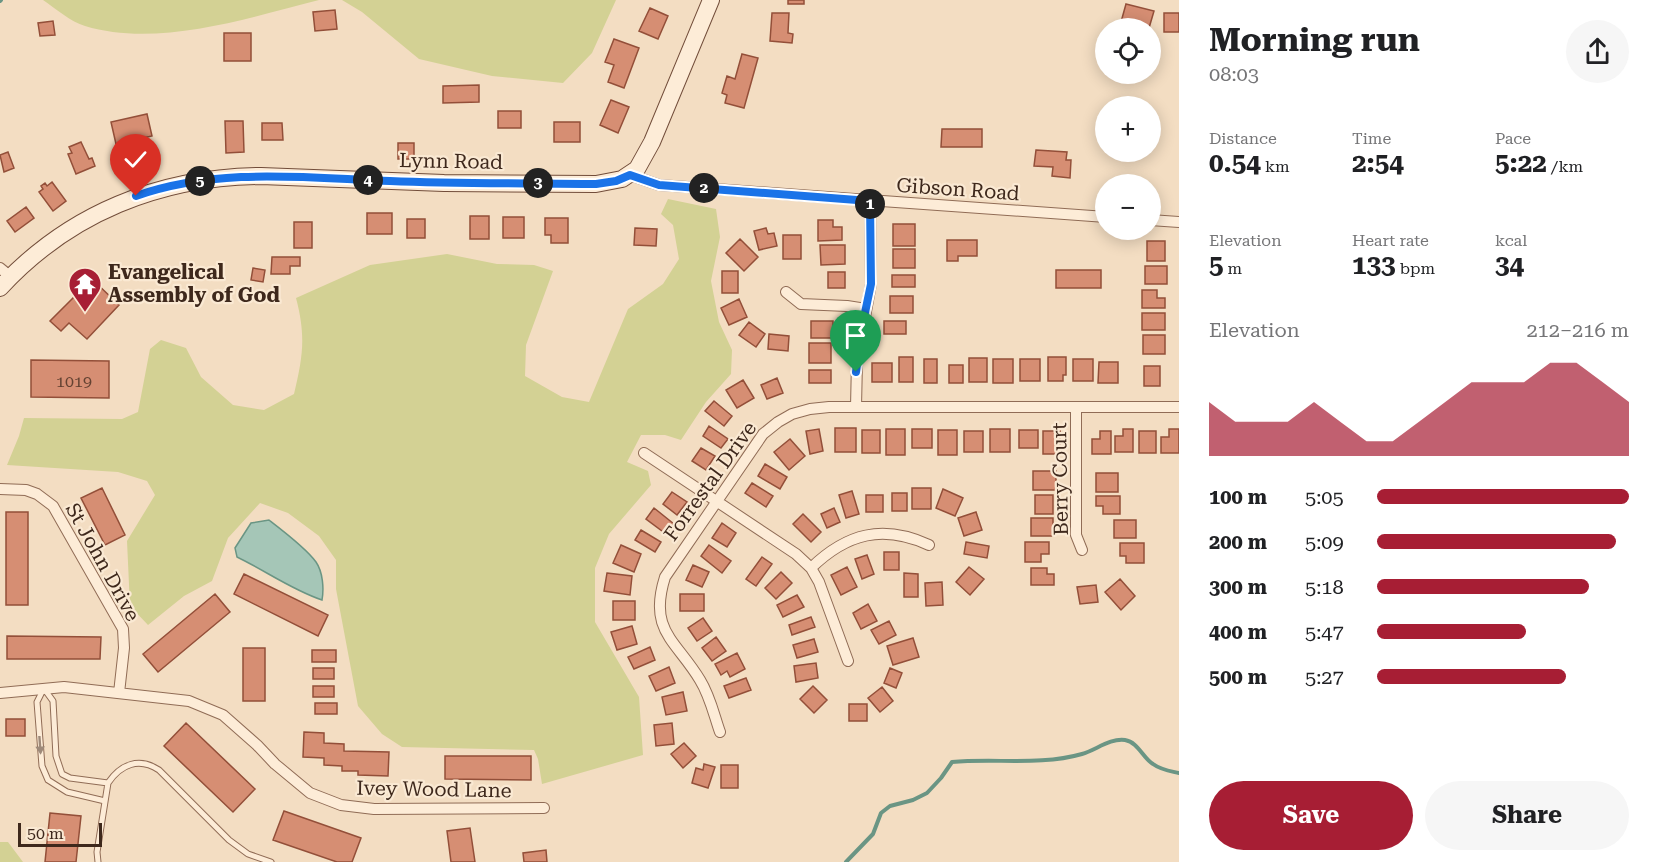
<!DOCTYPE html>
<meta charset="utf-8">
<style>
body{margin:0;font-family:"Roboto Serif",serif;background:#f6f6f6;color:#202124;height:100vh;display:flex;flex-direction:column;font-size:22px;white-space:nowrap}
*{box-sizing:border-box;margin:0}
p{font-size:20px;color:#757577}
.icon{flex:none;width:33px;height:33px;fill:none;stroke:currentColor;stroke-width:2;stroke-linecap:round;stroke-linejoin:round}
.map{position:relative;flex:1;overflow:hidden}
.drawer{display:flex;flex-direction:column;background:#fff;width:480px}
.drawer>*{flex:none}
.buttons{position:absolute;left:1095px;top:18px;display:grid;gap:12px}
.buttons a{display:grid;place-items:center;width:66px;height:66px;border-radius:50%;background:#fff;box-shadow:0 3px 15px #0003;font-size:30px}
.scale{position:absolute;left:18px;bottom:15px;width:84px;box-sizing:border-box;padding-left:6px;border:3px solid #3e281c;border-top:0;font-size:16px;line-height:21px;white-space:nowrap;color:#3e281c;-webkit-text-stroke:4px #fae9d3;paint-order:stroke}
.pin{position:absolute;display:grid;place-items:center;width:51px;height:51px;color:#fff;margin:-62px -26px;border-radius:50% 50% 50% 0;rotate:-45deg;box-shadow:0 0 6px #0007}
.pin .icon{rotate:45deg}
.km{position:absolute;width:30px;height:30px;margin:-15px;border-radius:50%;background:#222;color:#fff;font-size:16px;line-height:30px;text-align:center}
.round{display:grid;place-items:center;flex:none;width:63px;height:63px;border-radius:32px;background:#f6f6f6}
.headline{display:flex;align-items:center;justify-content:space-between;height:102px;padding:0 30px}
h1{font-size:33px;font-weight:700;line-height:45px}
.stats{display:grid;grid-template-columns:repeat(3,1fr);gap:9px;height:102px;padding:6px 30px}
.stats div{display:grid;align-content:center}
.stats b{font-size:26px;font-weight:700}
.stats small{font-size:16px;font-weight:400}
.stats p{font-size:16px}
.chart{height:168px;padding:12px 30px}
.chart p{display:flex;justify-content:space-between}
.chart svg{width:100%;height:108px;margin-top:6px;fill:#a71e34;opacity:.7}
.primary-button{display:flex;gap:12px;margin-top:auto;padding:12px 30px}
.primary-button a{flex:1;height:69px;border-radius:36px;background:#a71e34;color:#fff;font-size:24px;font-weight:700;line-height:69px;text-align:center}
.primary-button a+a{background:#f6f6f6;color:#202124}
ul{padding:0 30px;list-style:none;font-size:20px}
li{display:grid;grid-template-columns:96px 72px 1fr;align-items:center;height:45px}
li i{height:15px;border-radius:8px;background:#a71e34}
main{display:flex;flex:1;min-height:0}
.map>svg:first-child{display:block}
</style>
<main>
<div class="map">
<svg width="1179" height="862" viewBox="0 0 1179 862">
<rect width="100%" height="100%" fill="#f3ddc2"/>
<path fill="#d3d194" d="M 43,0 L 319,0 C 248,18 157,48 85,26 C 71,22 55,8 43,0 Z
M 342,0 L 616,0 L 592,53 L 563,83 L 492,76 L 419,59 L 362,12 Z
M 668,199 L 716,209 L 720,237 L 711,281 L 719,322 L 732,350 L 731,374 L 706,402 L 681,440 L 665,435 L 641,435 L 627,462 L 648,471 L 651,485 L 609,534 L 595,568 L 595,622 L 639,697 L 643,755 L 542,784 L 538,759 L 534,750 L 402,747 L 382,734 L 358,706 L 336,589 L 336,560 L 319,536 L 288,513 L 260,503 L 228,538 L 212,581 L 184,596 L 148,625 L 130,606 L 127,541 L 155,495 L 147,481 L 118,472 L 7,465 L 19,436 L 24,418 L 122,419 L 138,412 L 150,349 L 161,340 L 186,348 L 201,377 L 233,405 L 264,410 L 294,394 C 303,356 306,336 296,298 L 370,265 L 447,254 L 497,264 L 534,265 L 553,271 L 526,345 L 525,376 L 562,397 L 589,402 L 628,309 L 663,284 L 679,259 L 673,225 L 661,214 Z
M 0,842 L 8,842 L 23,862 L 0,862 Z"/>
<path fill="#a5c6b7" stroke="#6a9584" stroke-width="1.5" d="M 269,520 C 282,530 307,549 316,562 C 323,572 324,589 322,600 C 292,590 266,571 237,557 L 235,548 L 251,523 Z"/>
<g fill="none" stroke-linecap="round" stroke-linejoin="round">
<path stroke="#6a9584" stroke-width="4" d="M 0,1 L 1,0
M 846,862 L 873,834 L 881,813 L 890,806 L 913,800 L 927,793 L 941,778 L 952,762 C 995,758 1040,766 1082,754 C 1096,750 1110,738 1125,740 C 1138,742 1143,758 1153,764 C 1161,770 1170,771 1179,773"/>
</g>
<path fill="#d68e73" stroke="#934f39" stroke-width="1.5" d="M 788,0 L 804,0 L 804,4 L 788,4 Z
M 1126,4 L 1154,11 L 1149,28 L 1121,22 Z
M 650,8 L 668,16 L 658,39 L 639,31 Z
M 335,10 L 337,29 L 315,31 L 313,12 Z
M 772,13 L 789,13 L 788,33 L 793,34 L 792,43 L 770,41 Z
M 1164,13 L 1179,13 L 1179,32 L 1164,32 Z
M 53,21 L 55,35 L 40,36 L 38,23 Z
M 224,33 L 251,33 L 251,61 L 224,61 Z
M 614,39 L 639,48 L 624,88 L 608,82 L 614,65 L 605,62 Z
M 742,54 L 758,58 L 744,108 L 725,103 L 727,95 L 722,93 L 727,76 L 735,79 Z
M 479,85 L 479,102 L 443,103 L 443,86 Z
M 611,100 L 629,107 L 618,133 L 600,125 Z
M 498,111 L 521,111 L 521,128 L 498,128 Z
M 147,114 L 152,136 L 116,144 L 111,122 Z
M 225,121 L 243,121 L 244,152 L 226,153 Z
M 554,122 L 580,122 L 580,142 L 554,142 Z
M 262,123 L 282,123 L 283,140 L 262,140 Z
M 942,129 L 982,129 L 982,147 L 941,147 Z
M 81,142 L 89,159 L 92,158 L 95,166 L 76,174 L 68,154 L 72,153 L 69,147 Z
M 398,143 L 414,143 L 414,159 L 398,159 Z
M 1036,150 L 1067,152 L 1066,160 L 1071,160 L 1070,178 L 1052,176 L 1053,167 L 1034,166 Z
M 8,152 L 14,168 L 4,172 L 0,155 Z
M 52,182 L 66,201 L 53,211 L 39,192 L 43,189 L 41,186 L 45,183 L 47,186 Z
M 26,207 L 34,218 L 15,232 L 7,221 Z
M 367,213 L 392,213 L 392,234 L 367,234 Z
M 470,216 L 489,216 L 489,239 L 470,239 Z
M 503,217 L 524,217 L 524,238 L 503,238 Z
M 545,218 L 568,218 L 568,243 L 551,243 L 551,235 L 545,235 Z
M 407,219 L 425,219 L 425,238 L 407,238 Z
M 818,220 L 833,220 L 833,227 L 842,227 L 842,240 L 818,241 Z
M 294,222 L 312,222 L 312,248 L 294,248 Z
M 893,224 L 915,224 L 915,246 L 893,246 Z
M 635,228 L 657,229 L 656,246 L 634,245 Z
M 766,228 L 768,234 L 774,233 L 777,246 L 759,250 L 754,231 Z
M 783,235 L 801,235 L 801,259 L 783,259 Z
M 740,239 L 758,257 L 744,271 L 726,253 Z
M 947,240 L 977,240 L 977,256 L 958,256 L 958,261 L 947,261 Z
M 1147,241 L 1165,241 L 1165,261 L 1147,261 Z
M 820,245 L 845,245 L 845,264 L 821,265 Z
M 893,249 L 915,249 L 915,268 L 893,268 Z
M 272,257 L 300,257 L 300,266 L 290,266 L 290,274 L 271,274 Z
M 1145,266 L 1167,266 L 1167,284 L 1145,284 Z
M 253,268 L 265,270 L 263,282 L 251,280 Z
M 1056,270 L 1101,270 L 1101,288 L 1056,288 Z
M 722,271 L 738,271 L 738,293 L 722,293 Z
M 828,272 L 845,272 L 845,288 L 828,288 Z
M 892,275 L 915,275 L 915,287 L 892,287 Z
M 92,279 L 119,305 L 87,339 L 69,323 L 61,331 L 50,321 Z
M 1142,290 L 1157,290 L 1157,298 L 1165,298 L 1165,308 L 1142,308 Z
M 890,296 L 913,296 L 913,313 L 890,313 Z
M 739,299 L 747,317 L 729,325 L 721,308 Z
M 1142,313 L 1165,313 L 1165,330 L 1142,330 Z
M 811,321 L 833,321 L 833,338 L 811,338 Z
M 884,321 L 906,321 L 906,334 L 884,334 Z
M 749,322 L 765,334 L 756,347 L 739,335 Z
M 769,334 L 789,336 L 788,351 L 768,349 Z
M 1143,335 L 1165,335 L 1165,354 L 1143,354 Z
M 809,343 L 831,343 L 831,363 L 809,363 Z
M 899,357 L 913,357 L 913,382 L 899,382 Z
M 1048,357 L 1066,357 L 1066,375 L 1063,375 L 1063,381 L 1048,381 Z
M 969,358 L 987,358 L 987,382 L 969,382 Z
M 924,359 L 937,359 L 937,383 L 924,383 Z
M 993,359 L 1013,359 L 1013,383 L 993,383 Z
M 1020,359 L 1040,359 L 1040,381 L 1020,381 Z
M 1073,359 L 1093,359 L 1093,381 L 1073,381 Z
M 31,360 L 109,361 L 109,398 L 31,397 Z
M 1099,362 L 1118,362 L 1118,383 L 1098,383 Z
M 872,363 L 892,363 L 892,382 L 872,382 Z
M 949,365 L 963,365 L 963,383 L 949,383 Z
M 1144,366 L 1160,366 L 1160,386 L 1144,386 Z
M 809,370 L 831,370 L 831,383 L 809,383 Z
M 777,378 L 783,393 L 767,399 L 761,385 Z
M 743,380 L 754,398 L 737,408 L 726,390 Z
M 714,401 L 732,416 L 724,426 L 705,411 Z
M 709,426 L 728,439 L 721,448 L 703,436 Z
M 835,428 L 856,428 L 856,452 L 835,452 Z
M 819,429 L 823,451 L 810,454 L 806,431 Z
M 886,429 L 905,429 L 905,455 L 886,455 Z
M 912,429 L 932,429 L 932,448 L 912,448 Z
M 990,429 L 1010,429 L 1010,452 L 990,452 Z
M 1123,429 L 1133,429 L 1133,452 L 1115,452 L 1115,436 L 1123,436 Z
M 1169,429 L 1179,429 L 1179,453 L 1161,453 L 1161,437 L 1169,437 Z
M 862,430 L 880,430 L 880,453 L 862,453 Z
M 938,430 L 957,430 L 957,455 L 938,455 Z
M 1019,430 L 1038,430 L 1038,448 L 1019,448 Z
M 964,431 L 983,431 L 983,452 L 964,452 Z
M 1043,431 L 1060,431 L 1060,454 L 1043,454 Z
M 1100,431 L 1111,431 L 1111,454 L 1092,454 L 1092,439 L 1100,439 Z
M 1139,431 L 1156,431 L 1156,453 L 1139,453 Z
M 790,439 L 805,456 L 789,470 L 774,452 Z
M 701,448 L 715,456 L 706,470 L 692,461 Z
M 765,464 L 787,477 L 780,489 L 758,476 Z
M 1033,471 L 1056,471 L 1056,490 L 1033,490 Z
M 1096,473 L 1118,473 L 1118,492 L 1096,492 Z
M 752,483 L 773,496 L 766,507 L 745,493 Z
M 102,488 L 125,535 L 105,545 L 81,498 Z
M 912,488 L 931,488 L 931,509 L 912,509 Z
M 943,489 L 963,498 L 955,516 L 936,508 Z
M 852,491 L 859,514 L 846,518 L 839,495 Z
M 672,492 L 687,502 L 677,515 L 663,504 Z
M 892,493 L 907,493 L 907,511 L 892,511 Z
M 866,495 L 883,495 L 883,512 L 866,512 Z
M 1035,495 L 1053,495 L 1053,514 L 1035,514 Z
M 1096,496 L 1120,496 L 1120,514 L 1103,514 L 1103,506 L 1096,506 Z
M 654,508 L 674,524 L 666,534 L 646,519 Z
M 834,508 L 840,522 L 827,528 L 821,514 Z
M 6,512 L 28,512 L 28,605 L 6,605 Z
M 976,512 L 982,530 L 964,536 L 958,518 Z
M 803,514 L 821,532 L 811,542 L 793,524 Z
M 1031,518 L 1053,518 L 1053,536 L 1031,536 Z
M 1114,520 L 1136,520 L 1136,538 L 1114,538 Z
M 722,523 L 736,533 L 727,547 L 712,538 Z
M 641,530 L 661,542 L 655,552 L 635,540 Z
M 966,542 L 989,546 L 987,558 L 964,554 Z
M 1025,542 L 1049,542 L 1049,554 L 1041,554 L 1041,562 L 1025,562 Z
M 1120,543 L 1144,543 L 1144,563 L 1126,563 L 1126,556 L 1120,556 Z
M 621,545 L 641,554 L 634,572 L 613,563 Z
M 709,545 L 731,561 L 722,573 L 701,556 Z
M 884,552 L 899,552 L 899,570 L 884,570 Z
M 867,555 L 874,574 L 862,579 L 855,559 Z
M 762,557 L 772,564 L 756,586 L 746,579 Z
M 693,565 L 709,572 L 702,587 L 686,580 Z
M 847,567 L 857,587 L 841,595 L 831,575 Z
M 969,567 L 984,579 L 970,595 L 956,582 Z
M 1031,568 L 1047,568 L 1047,574 L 1054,574 L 1054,585 L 1031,585 Z
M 781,572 L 792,583 L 776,599 L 765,588 Z
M 607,573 L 632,576 L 630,595 L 604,591 Z
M 904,573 L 918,574 L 918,597 L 904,597 Z
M 244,574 L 328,615 L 318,636 L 234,594 Z
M 1120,579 L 1135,596 L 1121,610 L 1105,592 Z
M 942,582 L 943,605 L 926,606 L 925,583 Z
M 1096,585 L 1098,602 L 1080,604 L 1077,587 Z
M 215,594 L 230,612 L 158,672 L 143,654 Z
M 680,594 L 704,594 L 704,611 L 680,611 Z
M 797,595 L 804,607 L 783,617 L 777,605 Z
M 613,601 L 635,601 L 635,620 L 613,620 Z
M 868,604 L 877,621 L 861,629 L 853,613 Z
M 811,617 L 815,627 L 792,635 L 789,625 Z
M 703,618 L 712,631 L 697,641 L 688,628 Z
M 889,621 L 896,635 L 879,644 L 871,630 Z
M 632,626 L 637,644 L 617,650 L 611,632 Z
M 7,636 L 101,637 L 100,659 L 7,659 Z
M 716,637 L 726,651 L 712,661 L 702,648 Z
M 913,638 L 919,657 L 893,665 L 887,646 Z
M 814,639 L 818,652 L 797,658 L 793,645 Z
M 650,647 L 655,660 L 634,669 L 628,657 Z
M 243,648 L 265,648 L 265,701 L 243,701 Z
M 312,650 L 336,650 L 336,662 L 312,662 Z
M 737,653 L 745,669 L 730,677 L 727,671 L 721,675 L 715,664 Z
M 816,663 L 818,678 L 796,682 L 794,666 Z
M 669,667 L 675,683 L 656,691 L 649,676 Z
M 313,668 L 334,668 L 334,679 L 313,679 Z
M 890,668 L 902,673 L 896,688 L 884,683 Z
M 746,678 L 751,690 L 729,698 L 724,686 Z
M 313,686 L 334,686 L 334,697 L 313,697 Z
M 813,686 L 827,700 L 814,713 L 800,699 Z
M 882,687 L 893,701 L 880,712 L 868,698 Z
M 683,692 L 687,711 L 666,715 L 662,697 Z
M 315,703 L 337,703 L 337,714 L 315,714 Z
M 849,704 L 867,704 L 867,721 L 849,721 Z
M 6,719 L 25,719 L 25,736 L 6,736 Z
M 186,723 L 255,789 L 233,812 L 164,746 Z
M 672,723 L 674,744 L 656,746 L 654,725 Z
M 304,732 L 324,733 L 324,743 L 344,744 L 344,751 L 389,752 L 388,776 L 358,775 L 358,771 L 342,771 L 342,766 L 324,765 L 324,758 L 303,757 Z
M 684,743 L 696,756 L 683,768 L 671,754 Z
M 445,756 L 531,756 L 531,780 L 445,779 Z
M 704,764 L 715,767 L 708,788 L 692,783 L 696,768 L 703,770 Z
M 721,765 L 738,765 L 738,788 L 721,788 Z
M 284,811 L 361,838 L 352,862 L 337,862 L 273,840 Z
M 50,813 L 81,816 L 76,862 L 45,862 Z
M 470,828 L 475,862 L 451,862 L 447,831 Z
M 546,850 L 547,862 L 524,862 L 523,853 Z"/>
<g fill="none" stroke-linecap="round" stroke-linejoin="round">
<g stroke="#906c56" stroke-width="7">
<path id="lane" d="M 43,690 L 37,702 L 42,766 L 48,780 L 67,792 L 105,801
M 45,690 L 53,701 L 56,756 L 62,774 L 70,778 L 108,783
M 98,862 L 97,852 L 108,783 C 121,764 139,757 159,770 L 229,840 L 248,854 L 271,862"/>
</g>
<g stroke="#906c56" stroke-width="12">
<path id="street" d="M 630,175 L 659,185 L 1106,217
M 1150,220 L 1179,222
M 0,268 L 11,277
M 786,292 L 801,304 L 847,306 L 866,309
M 856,407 L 857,361 L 871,284 L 870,201
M 1076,407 L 1076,535 L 1082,550
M 644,453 L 796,554 L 811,568 L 819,582 L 848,661
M 0,489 L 26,490 L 37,494 L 53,506 L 123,629 L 124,648 L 119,693
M 811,568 C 847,533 883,524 929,545
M 0,693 L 64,687 L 189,701 L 223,715 L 257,745 L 275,764 L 310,793 L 341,805 L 374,809 L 544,808
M 720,732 C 714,715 710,696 700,680 C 676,640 648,631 665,577 L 763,434 L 778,422 L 792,414 L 810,409 L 829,407 L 1179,407"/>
</g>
<g stroke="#724d3a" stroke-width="18">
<path id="secondary" d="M 0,288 C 69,213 160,177 261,176 L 444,183 L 596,184 L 622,179 L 637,169 L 652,142 L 711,0"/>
</g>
<use href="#lane" stroke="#fdecd7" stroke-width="5"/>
<use href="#street" stroke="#fdecd7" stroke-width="10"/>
<use href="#secondary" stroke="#fdecd7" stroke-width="16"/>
</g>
<defs><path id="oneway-solid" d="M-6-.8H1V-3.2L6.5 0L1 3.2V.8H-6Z" transform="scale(1.5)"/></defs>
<use fill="#9e8a7a" href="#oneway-solid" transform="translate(40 745) rotate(86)"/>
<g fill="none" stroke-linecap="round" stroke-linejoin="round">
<g stroke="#fff" stroke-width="12">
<path id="route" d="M 136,196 C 219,167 305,178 390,181 C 459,184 527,183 596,184 L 616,181 L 630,175 L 659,185 L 870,201 L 871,284 L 862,327 L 856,372"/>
</g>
<use href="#route" stroke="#1a73e8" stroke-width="8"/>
</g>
<defs>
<g id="temple-pin" transform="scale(1.725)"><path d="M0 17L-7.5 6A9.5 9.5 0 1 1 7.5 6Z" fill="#a71e34" stroke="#fae9d3"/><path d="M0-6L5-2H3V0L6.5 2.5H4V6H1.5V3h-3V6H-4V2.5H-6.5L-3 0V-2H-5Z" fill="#fff"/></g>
</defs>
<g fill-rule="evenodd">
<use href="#temple-pin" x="85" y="284"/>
</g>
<g text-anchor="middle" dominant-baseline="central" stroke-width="4.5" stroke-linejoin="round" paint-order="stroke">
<g font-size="16" fill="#644232">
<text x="74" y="381">1019</text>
</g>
<g font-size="20" fill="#3e281c" stroke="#fae9d3">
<text transform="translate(451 161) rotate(1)">Lynn Road</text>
<text transform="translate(958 189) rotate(4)">Gibson Road</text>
<text transform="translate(1060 479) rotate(-91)">Berry Court</text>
<text transform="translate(710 481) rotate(-54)">Forrestal Drive</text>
<text transform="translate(103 562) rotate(61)">St John Drive</text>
<text transform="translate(434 789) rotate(1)">Ivey Wood Lane</text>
</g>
<g font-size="20" font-weight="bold" fill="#3e281c" stroke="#fae9d3" text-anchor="start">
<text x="108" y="272">Evangelical<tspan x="108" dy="23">Assembly of God</tspan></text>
</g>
</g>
</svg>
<div class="buttons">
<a><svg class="icon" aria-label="locate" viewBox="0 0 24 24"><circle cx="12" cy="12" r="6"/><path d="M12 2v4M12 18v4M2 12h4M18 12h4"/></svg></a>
<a>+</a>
<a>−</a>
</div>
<div class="scale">50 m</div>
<div class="pin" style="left:856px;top:372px;background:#1e9e55"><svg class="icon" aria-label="arrive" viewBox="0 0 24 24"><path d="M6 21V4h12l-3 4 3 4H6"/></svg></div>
<div class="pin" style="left:136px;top:196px;background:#d93025"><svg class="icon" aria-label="check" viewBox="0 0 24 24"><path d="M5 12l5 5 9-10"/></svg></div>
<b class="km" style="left:870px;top:204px">1</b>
<b class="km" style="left:704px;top:188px">2</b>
<b class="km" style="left:538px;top:183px">3</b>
<b class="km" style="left:368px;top:180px">4</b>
<b class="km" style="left:200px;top:181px">5</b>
</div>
<section class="drawer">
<div class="headline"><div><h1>Morning run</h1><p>08:03</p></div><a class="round"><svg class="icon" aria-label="share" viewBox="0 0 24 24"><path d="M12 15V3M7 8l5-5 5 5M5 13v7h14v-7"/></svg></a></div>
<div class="stats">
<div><p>Distance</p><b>0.54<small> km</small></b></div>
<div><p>Time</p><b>2:54</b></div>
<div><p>Pace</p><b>5:22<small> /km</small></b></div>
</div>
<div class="stats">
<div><p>Elevation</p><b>5<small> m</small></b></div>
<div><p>Heart rate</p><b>133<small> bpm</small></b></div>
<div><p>kcal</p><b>34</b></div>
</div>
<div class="chart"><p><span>Elevation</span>212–216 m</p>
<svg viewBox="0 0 160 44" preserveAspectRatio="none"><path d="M0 44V22L10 30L20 30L30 30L40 22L50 30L60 38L70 38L80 30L90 22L100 14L110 14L120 14L130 6L140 6L150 14L160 22V44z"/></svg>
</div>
<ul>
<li><b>100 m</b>5:05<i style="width:100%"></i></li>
<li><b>200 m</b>5:09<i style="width:95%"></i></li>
<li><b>300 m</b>5:18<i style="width:84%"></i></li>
<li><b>400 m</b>5:47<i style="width:59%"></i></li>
<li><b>500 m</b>5:27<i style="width:75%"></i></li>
</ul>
<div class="primary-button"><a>Save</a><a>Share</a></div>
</section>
</main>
